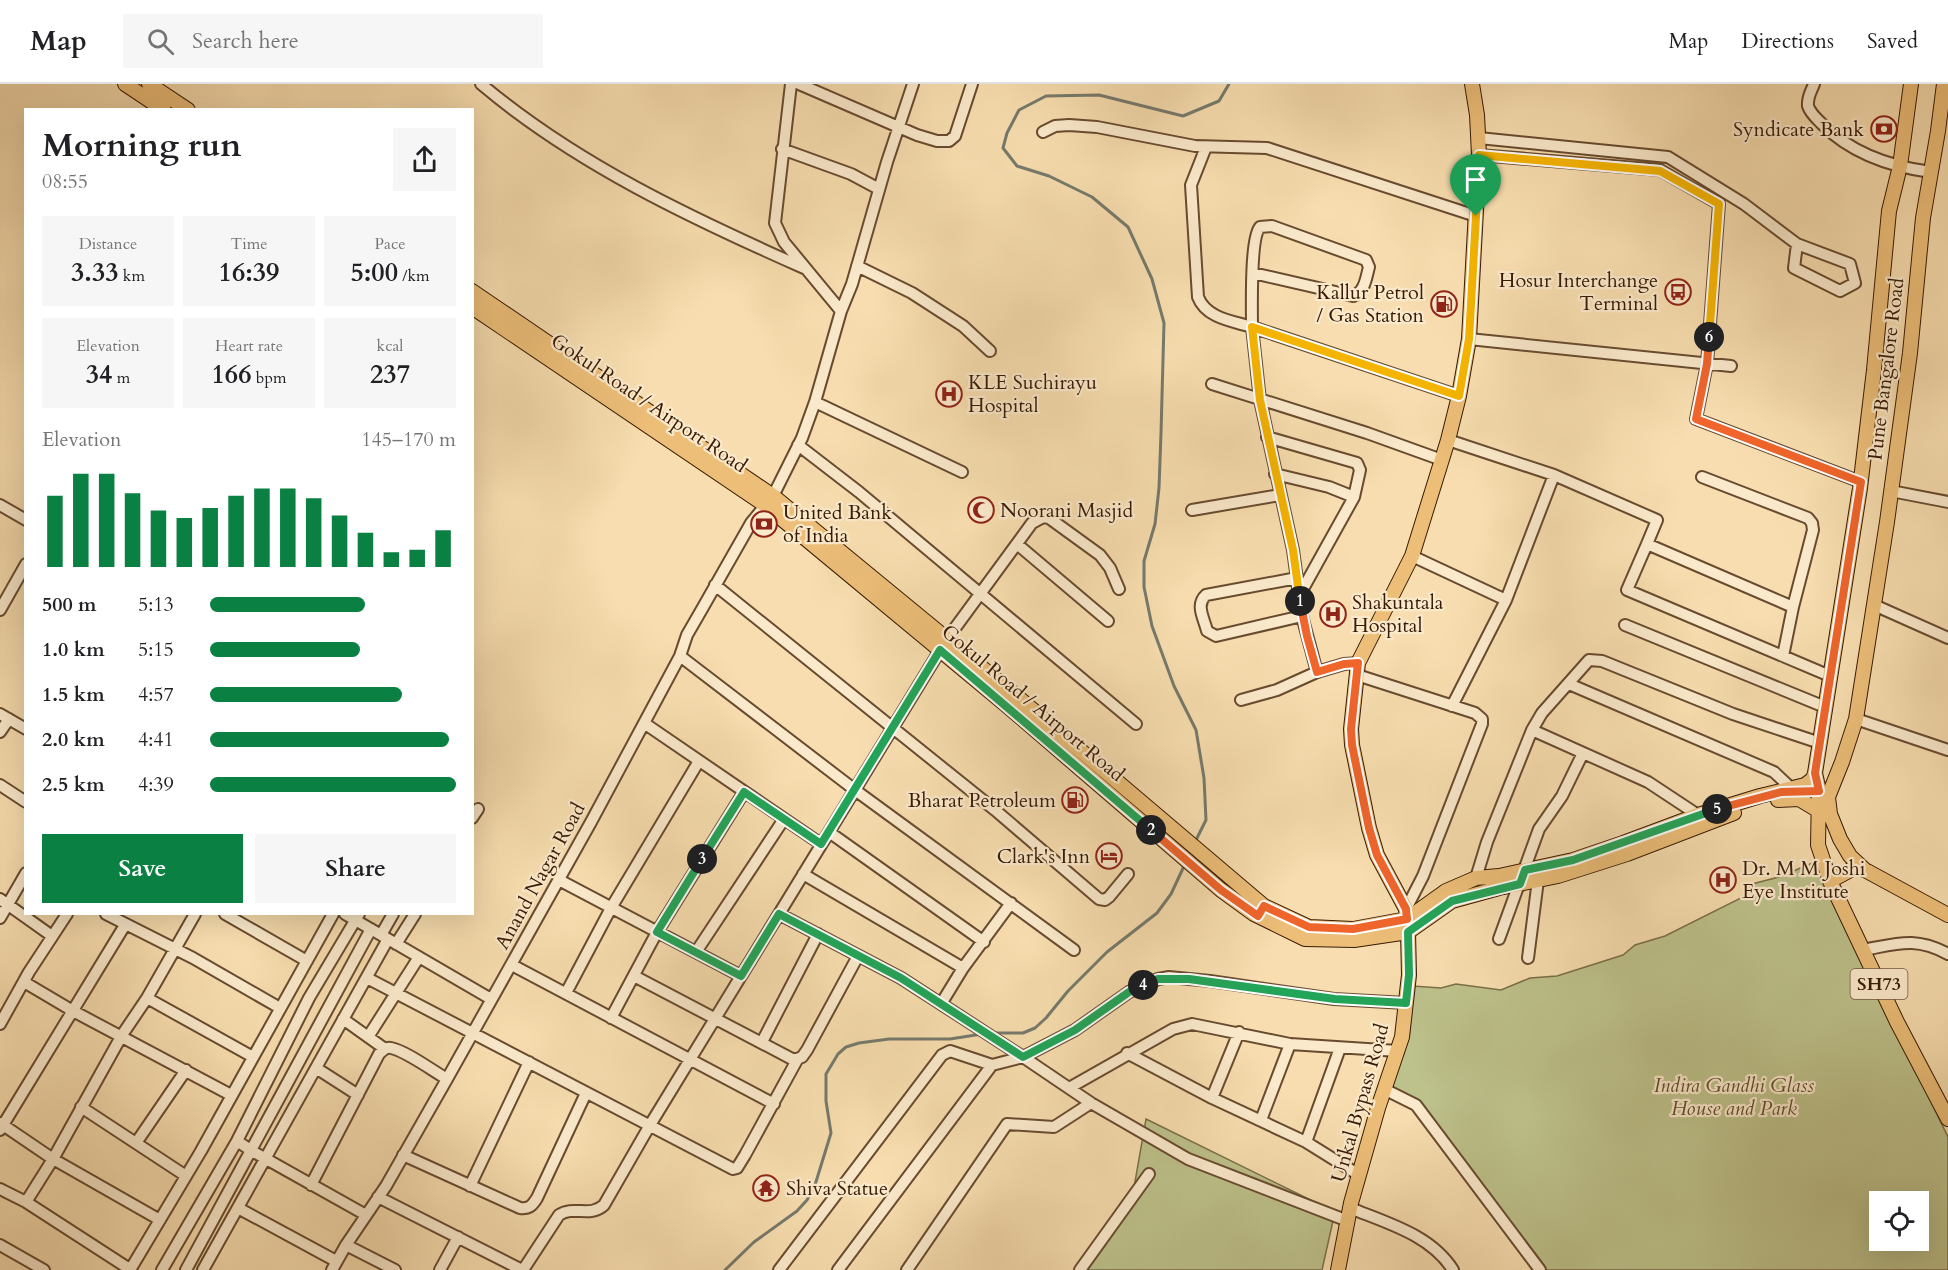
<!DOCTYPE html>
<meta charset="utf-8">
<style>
body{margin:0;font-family:Cardo,serif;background:#f6f6f6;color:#202124;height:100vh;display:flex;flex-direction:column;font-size:22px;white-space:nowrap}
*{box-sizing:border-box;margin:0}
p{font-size:20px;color:#757577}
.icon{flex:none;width:33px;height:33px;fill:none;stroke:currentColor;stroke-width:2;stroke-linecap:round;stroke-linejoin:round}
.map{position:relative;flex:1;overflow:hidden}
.drawer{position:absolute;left:24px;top:24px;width:450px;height:807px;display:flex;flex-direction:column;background:#fff;border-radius:0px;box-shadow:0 6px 24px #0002}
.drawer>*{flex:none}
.tools{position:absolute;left:1869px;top:1107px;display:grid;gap:12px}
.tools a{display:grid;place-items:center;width:60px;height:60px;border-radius:0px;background:#fff;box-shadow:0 6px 24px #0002;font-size:30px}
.pin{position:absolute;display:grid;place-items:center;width:51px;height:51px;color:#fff;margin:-62px -26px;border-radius:50% 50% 50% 0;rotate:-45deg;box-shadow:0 0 6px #0007}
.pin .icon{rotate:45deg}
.km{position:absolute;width:30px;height:30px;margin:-15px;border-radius:50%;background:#222;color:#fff;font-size:16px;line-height:30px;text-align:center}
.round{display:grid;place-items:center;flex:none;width:63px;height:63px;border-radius:0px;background:#f6f6f6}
.summary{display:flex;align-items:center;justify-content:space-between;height:102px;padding:0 18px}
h1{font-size:33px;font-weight:700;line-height:45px}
.figures{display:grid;grid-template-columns:repeat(3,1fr);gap:9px;height:102px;padding:6px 18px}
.figures div{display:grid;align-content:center;border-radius:0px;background:#f6f6f6;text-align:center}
.figures b{font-size:26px;font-weight:700}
.figures small{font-size:16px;font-weight:400}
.figures p{font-size:16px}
.chart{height:168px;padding:12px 18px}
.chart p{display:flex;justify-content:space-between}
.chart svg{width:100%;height:108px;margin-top:6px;stroke:#0b8043;stroke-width:6}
.button{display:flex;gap:12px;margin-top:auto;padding:12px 18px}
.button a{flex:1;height:69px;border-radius:0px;background:#0b8043;color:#fff;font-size:24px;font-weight:700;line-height:69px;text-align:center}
.button a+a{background:#f6f6f6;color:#202124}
ul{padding:0 18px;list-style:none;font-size:20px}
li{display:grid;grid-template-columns:96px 72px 1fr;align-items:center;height:45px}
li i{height:15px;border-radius:8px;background:#0b8043}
header{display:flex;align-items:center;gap:36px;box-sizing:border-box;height:84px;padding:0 30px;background:#fff;border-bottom:2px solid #e0e0e0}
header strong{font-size:28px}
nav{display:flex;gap:33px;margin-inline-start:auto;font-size:21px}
.search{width:420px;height:54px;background:#f6f6f6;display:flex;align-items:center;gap:15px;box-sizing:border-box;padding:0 21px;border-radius:0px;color:#757577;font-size:22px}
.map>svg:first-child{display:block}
</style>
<header>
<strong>Map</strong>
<div class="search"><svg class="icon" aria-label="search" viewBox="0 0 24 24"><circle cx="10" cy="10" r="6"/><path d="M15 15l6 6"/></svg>Search here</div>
<nav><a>Map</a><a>Directions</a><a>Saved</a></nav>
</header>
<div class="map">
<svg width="1948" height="1186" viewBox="0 0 1948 1186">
<rect width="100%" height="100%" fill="#f7ddaf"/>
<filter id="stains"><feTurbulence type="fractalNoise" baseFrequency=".00333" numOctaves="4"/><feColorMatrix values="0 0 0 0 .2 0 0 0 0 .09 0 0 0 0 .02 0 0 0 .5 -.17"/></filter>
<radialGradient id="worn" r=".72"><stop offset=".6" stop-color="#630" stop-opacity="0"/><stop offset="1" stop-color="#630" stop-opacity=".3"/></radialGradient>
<path fill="#bdc18b" stroke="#7a6e48" stroke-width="1.5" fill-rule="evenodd" d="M 1815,778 L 1948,1053 L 1948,1186 L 1545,1186 L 1415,1015 L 1390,1005 L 1412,924 L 1413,902 L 1441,904 L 1456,900 L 1501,906 L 1530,894 L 1557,892 L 1623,871 L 1635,861 L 1665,852 L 1741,814 L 1752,800 L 1779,793 ZM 1880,1118 L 1918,1118 L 1918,1156 L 1880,1156 Z
M 1146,1035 L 1335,1128 L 1322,1186 L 1078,1186 L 1132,1115 Z"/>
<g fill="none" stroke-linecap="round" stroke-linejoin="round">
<path stroke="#767a6d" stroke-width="3" d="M 1195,758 L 1206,736 L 1204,694 L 1196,646 L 1174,602 L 1152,542 L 1144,503 L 1144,477 L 1155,440 L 1159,404 L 1161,349 L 1164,239 L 1152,195 L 1128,143 L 1092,113 L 1049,92 L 1017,82 L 1003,64 L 1007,49 L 1019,26 L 1046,12 L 1099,11 L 1183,32 L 1219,17 L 1229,0
M 992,949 L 1023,949 L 1035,944 L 1046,934 L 1068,907 L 1107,868 L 1157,829 L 1171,810 L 1185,780
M 725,1186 L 754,1158 L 797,1127 L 807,1116 L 815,1101 L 831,1049 L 826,1017 L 826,990 L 838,970 L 846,963 L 859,959 L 889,955 L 950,955 L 982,950"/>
<g stroke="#684b2f" stroke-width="14">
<path id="minor" d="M 481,0 C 576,80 691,134 804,184
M 799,0 L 917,51 L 937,57 L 949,57 L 955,52 L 972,0
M 1814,0 C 1811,8 1807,13 1808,22 C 1810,29 1817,35 1822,40 C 1851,69 1892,83 1931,88
M 1043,48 L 1055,42 L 1069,41 L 1097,43 L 1195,62 L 1267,64 L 1476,132
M 1479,54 L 1668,73 L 1744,120 L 1797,160 L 1850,180 L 1855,199 L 1840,207 L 1794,184 L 1797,160
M 1206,63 L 1191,101 L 1198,213 C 1206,234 1232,237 1252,243 L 1260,316 L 1293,466 L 1302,532 L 1317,588 L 1344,580 L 1358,579
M 782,65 L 851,90 L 879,105
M 1479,71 L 1660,86 L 1719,120 L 1707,280 L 1696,335 L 1861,398
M 857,182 L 912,209 L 963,242 L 990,267
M 1253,189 L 1353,212 C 1365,208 1366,194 1369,183 L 1366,176 L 1272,142 L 1260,143 C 1250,154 1252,225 1252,243 L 1459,312
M 841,227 L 852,200 L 887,78 L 913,0
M 1469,255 L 1731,282
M 1212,300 L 1367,349 L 1442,376
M 815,318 L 962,388
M 1267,353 L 1357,379 L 1360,386 L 1354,413 L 1329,403 L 1275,390
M 1448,356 L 1554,391 L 1657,436 L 1647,460 L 1793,523 L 1783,572
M 798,361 L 859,408 L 1136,640
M 1702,393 L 1808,434 L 1812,439 L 1813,446 L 1793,523
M 1891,407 L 1948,418
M 0,421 L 26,436
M 1192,426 L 1280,411
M 1017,460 L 1108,537
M 1647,460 L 1627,506 L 1830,592
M 1412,472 L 1506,516
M 1297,494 L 1206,511 C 1195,521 1204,534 1207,547 L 1216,552 L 1302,532
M 715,501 L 995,726 L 1099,815 L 1105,816 L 1109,813 L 1128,790
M 1299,512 L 1354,413
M 1874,521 L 1948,554
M 0,526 L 26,480
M 1625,541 L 1825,623
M 680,572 L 855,706 L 1074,866
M 1357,591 L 1475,629 L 1482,635 L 1482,640 L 1423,792 L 1406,825
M 1569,600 L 1774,688 L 1792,705
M 1241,616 L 1277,606 L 1317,588
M 1452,622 L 1506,516 L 1554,391
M 0,630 L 26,645
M 1856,635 L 1948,666
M 644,639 L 821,760
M 1532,646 L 1648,698 L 1698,731
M 0,648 L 9,635
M 0,701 L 26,718
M 472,734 L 478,725
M 829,748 L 984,858
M 803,790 L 963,884
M 1476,794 L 1487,758 L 1532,646 L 1542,629 L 1589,576 L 1602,577 L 1733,630 L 1820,659
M 559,796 L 741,892
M 0,815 L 52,852
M 106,830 L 193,874 L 280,924
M 225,830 L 307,877
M 345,830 L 491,915
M 779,830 L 901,894 L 1023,973 L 1075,946 L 1129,908 L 1158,895 L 1169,893 L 1210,897 L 1334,915 L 1406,919
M 0,834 L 26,789
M 381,851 L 393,830
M 1499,855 L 1539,745 L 1562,712 L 1583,669
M 396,860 L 415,830
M 1863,866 C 1897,860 1915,852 1948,870
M 696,868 L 784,735
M 1528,874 L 1538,796
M 512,881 L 774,1020
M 634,892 L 794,976 L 802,973 L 807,966 L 858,872
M 367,894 L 733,1085 L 737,1084 L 745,1071 L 797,976
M 24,898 L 73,927 L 231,1011
M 566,909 L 611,824 L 699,677
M 147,914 L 253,973
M 941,920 L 963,884 L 1011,819
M 611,934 L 657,848 L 744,708
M 343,935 L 385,965
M 0,940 L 29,888 L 67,830
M 368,953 L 419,873
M 762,958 L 818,850
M 1127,969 L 1212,1014 L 1306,1058 L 1359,1091
M 316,984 L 358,1011
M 1069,1004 L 1173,945 L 1192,940 L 1290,960 L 1398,967
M 1384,1005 L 1416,1021 L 1540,1186
M 1212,1014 L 1239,948
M 81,1023 L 186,1092
M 1261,1036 L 1290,960
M 0,1039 L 53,1075 L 160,1136
M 0,1046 L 125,841
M 237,1057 L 252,1067 L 366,1131
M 1306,1058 L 1340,964
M 136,1059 L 186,986
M 403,1071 L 520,1124 C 529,1125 532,1122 537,1114 L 586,1009
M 311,1101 L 379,970 C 383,966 386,963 391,964 C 406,967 433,987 447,995
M 470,1102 L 529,978
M 0,1105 L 26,1118 L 131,1186
M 378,1113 L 522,1186
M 26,1118 L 53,1075 L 122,951 L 147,914 L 195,830
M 238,1124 L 336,1177
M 1350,1124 C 1387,1139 1431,1151 1453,1186
M 0,1161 L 44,1186
M 346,1161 L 395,1186
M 130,1186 L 201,1067 L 333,830
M 162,1186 L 237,1057 L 309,914 L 359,830
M 186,1186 L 371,845
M 203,1186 L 388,855
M 332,1186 L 346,1161 L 386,1102 L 447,995 L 591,738 L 680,572 L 687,551 L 702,525 L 751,439 L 773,412 L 802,354 L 815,318 L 841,227 L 784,158 L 775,139 L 791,0
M 440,1186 L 458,1153
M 523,1186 L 559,1131 C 574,1121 590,1134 604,1121 L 650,1041 L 947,555 L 1032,439 L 1043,433 L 1049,434 L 1100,471 L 1110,484 L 1119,505
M 779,1186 L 942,971 L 950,967 L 992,981 L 1023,973 L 1091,1019 L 1188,1075 L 1348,1137
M 838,1186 L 992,981
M 907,1186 L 1007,1040 L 1054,1043 L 1091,1019
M 1080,1186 L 1149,1090"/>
</g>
<g stroke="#381a04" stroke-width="16">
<path id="major" d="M 125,0 L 164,26
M 149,0 L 188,26
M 1911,0 L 1900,82 L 1889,127 L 1874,286 L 1860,404 L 1815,689 L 1819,707 L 1818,761 L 1830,797 L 1897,938 L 1948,1035
M 1944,0 L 1938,47 L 1923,134 L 1910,269 L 1887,438 L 1856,635 L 1842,678 L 1828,713 L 1830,730 L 1840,755 L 1850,772 L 1865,786 L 1948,831
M 472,207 L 773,412 L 1014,610 L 1264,822 L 1309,843 L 1353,845 L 1407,835 L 1446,807 L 1476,794 L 1499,792 L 1573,776 L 1623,759 L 1698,731 L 1760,712 L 1805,701 L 1813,695 L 1815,689
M 472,223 L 765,421 L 1005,620 L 1221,806 L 1254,830 L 1305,855 L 1354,856 L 1408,848 L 1452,817 L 1499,804 L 1558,792 L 1627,770 L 1734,729
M 1778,716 L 1799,715 L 1819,727
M 1830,797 L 1854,784 L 1865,786
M 1338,1186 L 1351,1119 L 1378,1024 L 1402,953 L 1409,891 L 1408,848 L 1406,825 L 1377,771 L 1369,744 L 1352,661 L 1351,645 L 1358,579 L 1412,472 L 1448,356 L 1459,312 L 1469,255 L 1479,71 L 1477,31 L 1472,0"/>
</g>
<use href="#minor" stroke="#fae9cb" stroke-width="10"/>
<use href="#major" stroke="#ecbe78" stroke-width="14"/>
</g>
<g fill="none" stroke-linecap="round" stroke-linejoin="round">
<g stroke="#fff" stroke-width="12">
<path id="split-1" d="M 1300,517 L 1293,466 L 1260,316 L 1252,243 L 1459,312 L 1469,255 L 1476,132"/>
</g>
<g stroke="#fff" stroke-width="12">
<path id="split-2" d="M 1151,746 L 1221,806 L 1258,832 L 1264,822 L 1309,843 L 1353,845 L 1407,835 L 1406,825 L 1377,771 L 1369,744 L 1352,661 L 1351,645 L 1358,579 L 1344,580 L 1317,588 L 1307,552 L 1300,517"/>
</g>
<g stroke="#fff" stroke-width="12">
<path id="split-3" d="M 702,775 L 744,708 L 821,760 L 940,566 L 1151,746"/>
</g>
<g stroke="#fff" stroke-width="12">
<path id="split-4" d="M 702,775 L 657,848 L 741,892 L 779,830 L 901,894 L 1023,973 L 1075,946 L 1129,908 L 1143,901"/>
</g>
<g stroke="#fff" stroke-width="12">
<path id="split-5" d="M 1143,901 L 1158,895 L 1189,895 L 1335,915 L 1406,919 L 1409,891 L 1408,848 L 1452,817 L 1520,800 L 1525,786 L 1573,776 L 1717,725"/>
</g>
<g stroke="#fff" stroke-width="12">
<path id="split-6" d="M 1709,253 L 1707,280 L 1696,335 L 1861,398 L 1815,689 L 1819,707 L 1781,708 L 1717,725"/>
</g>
<g stroke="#fff" stroke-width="12">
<path id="split-7" d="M 1476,132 L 1479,71 L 1660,87 L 1719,120 L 1709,253"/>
</g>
<use href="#split-1" stroke="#f5b400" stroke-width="8"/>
<use href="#split-2" stroke="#f0652b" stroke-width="8"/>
<use href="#split-3" stroke="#22a559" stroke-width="8"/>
<use href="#split-4" stroke="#22a559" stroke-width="8"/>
<use href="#split-5" stroke="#22a559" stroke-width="8"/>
<use href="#split-6" stroke="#f0652b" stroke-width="8"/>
<use href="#split-7" stroke="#f5b400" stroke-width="8"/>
</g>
<defs>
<g id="bank-ring" transform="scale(1.35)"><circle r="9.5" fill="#fae9cb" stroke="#8f2418" stroke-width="1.5"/><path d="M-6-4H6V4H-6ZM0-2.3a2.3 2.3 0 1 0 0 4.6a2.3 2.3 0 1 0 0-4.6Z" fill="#8f2418"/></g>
<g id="bus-ring" transform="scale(1.35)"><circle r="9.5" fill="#fae9cb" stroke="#8f2418" stroke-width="1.5"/><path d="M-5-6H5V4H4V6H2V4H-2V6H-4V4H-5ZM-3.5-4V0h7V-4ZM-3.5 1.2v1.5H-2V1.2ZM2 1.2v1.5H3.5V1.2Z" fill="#8f2418"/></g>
<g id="fuel-ring" transform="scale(1.35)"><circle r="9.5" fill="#fae9cb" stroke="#8f2418" stroke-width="1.5"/><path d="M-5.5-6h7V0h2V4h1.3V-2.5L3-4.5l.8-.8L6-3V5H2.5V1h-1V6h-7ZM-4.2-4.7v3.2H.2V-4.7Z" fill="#8f2418"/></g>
<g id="hospital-ring" transform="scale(1.35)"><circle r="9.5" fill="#fae9cb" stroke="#8f2418" stroke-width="1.5"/><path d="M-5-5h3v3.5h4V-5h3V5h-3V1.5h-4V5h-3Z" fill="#8f2418"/></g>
<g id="mosque-ring" transform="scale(1.35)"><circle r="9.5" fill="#fae9cb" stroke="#8f2418" stroke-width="1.5"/><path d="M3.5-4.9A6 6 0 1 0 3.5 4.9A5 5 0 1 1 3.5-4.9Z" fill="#8f2418"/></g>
<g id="hotel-ring" transform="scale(1.35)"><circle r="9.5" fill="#fae9cb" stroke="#8f2418" stroke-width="1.5"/><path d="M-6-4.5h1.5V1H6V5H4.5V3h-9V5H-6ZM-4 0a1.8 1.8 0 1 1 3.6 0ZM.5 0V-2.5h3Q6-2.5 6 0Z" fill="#8f2418"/></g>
<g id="temple-ring" transform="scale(1.35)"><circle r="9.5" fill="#fae9cb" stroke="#8f2418" stroke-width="1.5"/><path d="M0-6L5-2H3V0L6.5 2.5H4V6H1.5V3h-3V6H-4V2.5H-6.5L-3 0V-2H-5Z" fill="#8f2418"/></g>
</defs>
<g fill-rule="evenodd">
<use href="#bank-ring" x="1884" y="45"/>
<use href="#bus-ring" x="1678" y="208"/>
<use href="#fuel-ring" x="1444" y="220"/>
<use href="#hospital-ring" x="949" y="310"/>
<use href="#mosque-ring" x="981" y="426"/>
<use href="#bank-ring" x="764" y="440"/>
<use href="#hospital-ring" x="1333" y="530"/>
<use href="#fuel-ring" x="1075" y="716"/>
<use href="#hotel-ring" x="1109" y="772"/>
<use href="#hospital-ring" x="1723" y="796"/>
<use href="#temple-ring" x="766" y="1104"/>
</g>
<g text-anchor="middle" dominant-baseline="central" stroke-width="4.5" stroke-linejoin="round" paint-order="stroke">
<rect fill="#fae9cb" stroke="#725840" stroke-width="1.5" x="1850.5" y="885" width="57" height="30" rx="4.5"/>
<g font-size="18" font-weight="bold" fill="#381a04">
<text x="1879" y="900">SH73</text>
</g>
<g font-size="20" fill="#381a04" stroke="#fae9cb" text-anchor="start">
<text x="1864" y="45" text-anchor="end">Syndicate Bank</text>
<text x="1658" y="196" text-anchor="end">Hosur Interchange<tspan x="1658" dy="23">Terminal</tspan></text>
<text x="1424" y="208" text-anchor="end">Kallur Petrol<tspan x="1424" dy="23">/ Gas Station</tspan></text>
<text x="968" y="298">KLE Suchirayu<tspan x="968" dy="23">Hospital</tspan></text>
<text x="1000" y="426">Noorani Masjid</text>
<text x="783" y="428">United Bank<tspan x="783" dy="23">of India</tspan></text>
<text x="1352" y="518">Shakuntala<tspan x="1352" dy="23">Hospital</tspan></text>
<text x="1056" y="716" text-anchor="end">Bharat Petroleum</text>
<text x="1090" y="772" text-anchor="end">Clark's Inn</text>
<text x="1742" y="784">Dr. M M Joshi<tspan x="1742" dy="23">Eye Institute</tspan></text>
<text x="786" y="1104">Shiva Statue</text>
</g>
<g font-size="20" fill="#381a04" stroke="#fae9cb">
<text transform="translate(1886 285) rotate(-83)">Pune Bangalore Road</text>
<text transform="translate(649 319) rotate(34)">Gokul Road / Airport Road</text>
<text transform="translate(1033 619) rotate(40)">Gokul Road / Airport Road</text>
<text transform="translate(540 792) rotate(-61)">Anand Nagar Road</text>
<text transform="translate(1360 1019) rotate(-74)">Unkal Bypass Road</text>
</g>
<g font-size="20" font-style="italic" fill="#604c2c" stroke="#fae9cb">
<text x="1734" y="1001">Indira Gandhi Glass<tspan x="1734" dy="23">House and Park</tspan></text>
</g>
</g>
<rect width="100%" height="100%" filter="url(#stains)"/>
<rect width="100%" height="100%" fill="url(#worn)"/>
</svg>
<div class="tools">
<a><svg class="icon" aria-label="locate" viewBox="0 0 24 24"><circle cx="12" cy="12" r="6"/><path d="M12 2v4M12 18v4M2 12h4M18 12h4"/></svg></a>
</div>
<div class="pin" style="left:1476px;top:132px;background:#1e9e55"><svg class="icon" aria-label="arrive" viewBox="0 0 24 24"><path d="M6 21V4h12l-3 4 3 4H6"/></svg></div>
<b class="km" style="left:1300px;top:517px">1</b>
<b class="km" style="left:1151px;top:746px">2</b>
<b class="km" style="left:702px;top:775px">3</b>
<b class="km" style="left:1143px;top:901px">4</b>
<b class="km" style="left:1717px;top:725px">5</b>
<b class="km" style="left:1709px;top:253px">6</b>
<section class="drawer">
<div class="summary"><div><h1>Morning run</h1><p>08:55</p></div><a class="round"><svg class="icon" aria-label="share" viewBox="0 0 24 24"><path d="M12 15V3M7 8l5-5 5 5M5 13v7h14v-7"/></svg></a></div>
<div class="figures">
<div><p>Distance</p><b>3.33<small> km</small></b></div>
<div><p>Time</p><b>16:39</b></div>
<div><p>Pace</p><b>5:00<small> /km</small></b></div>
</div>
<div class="figures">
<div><p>Elevation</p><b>34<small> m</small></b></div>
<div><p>Heart rate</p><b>166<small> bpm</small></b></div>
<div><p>kcal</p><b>237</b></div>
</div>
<div class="chart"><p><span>Elevation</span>145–170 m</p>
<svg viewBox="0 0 160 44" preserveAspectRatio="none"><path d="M5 44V15M15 44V6M25 44V6M35 44V14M45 44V21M55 44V24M65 44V20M75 44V15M85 44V12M95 44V12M105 44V16M115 44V23M125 44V30M135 44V38M145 44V37M155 44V29"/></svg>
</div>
<ul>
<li><b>500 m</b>5:13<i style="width:63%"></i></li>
<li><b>1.0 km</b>5:15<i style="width:61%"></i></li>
<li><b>1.5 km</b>4:57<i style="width:78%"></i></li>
<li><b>2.0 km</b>4:41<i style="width:97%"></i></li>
<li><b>2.5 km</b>4:39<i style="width:100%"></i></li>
</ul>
<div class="button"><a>Save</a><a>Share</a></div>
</section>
</div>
